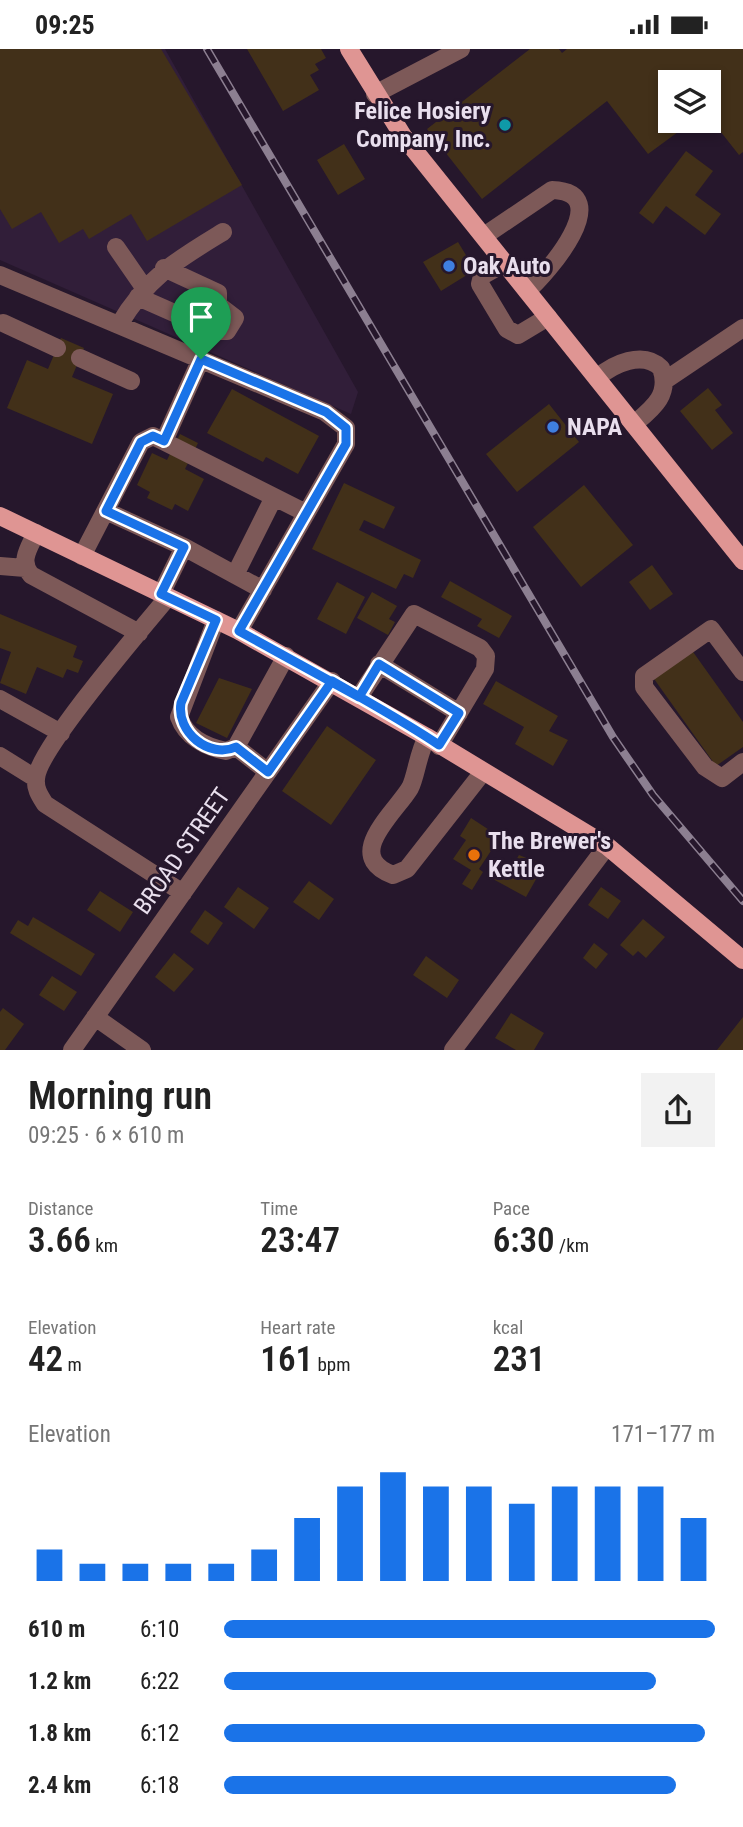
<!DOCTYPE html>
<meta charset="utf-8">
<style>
body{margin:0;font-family:"Roboto Condensed",sans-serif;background:#f2f2f2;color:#222;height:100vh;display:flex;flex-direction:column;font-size:26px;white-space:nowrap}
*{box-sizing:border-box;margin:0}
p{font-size:23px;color:#767676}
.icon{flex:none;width:38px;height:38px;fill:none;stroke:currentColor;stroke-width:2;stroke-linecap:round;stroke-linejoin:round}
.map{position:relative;height:1001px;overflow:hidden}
.drawer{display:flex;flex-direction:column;background:#fff;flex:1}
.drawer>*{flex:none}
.fabs{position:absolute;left:658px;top:21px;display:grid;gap:14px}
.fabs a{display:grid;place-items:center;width:63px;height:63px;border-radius:0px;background:#fff;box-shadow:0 4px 10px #0003;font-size:35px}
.pin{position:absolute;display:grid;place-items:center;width:60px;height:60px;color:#fff;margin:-72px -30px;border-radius:50% 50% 50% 0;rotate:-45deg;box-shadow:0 0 7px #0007}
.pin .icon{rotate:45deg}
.round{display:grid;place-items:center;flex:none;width:74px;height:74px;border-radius:0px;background:#f2f2f2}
.headline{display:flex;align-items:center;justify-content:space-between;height:119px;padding:0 28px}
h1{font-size:38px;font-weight:600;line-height:52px}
.metrics{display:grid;grid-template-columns:repeat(3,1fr);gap:10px;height:119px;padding:7px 28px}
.metrics div{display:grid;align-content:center}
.metrics b{font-size:35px;font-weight:600}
.metrics small{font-size:19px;font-weight:400}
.metrics p{font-size:19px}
.chart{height:196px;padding:14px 28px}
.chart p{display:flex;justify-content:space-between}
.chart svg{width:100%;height:126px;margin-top:7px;stroke:#1a73e8;stroke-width:6}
ul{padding:0 28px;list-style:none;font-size:23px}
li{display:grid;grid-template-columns:112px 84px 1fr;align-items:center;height:52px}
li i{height:18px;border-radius:9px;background:#1a73e8}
.status{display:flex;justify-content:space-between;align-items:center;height:49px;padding:0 35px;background:#fff;direction:ltr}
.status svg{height:19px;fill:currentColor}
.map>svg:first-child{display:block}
</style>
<div class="status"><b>09:25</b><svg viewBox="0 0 49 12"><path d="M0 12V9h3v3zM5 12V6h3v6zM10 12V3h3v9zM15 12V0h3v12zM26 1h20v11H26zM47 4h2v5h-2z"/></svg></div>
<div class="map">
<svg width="743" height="1001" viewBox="0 0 743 1001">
<rect width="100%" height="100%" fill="#26172c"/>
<path fill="#311e39" d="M 0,0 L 165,0 L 358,343 L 351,365 L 0,211 Z"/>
<path fill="#423019" d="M 0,0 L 161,0 L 242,136 L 147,192 L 131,165 L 89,190 L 83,180 L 59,194 L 41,163 L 12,180 L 0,160 Z
M 247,0 L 321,0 L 326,9 L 315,15 L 319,21 L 310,26 L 319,41 L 283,62 Z
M 530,0 L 559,0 L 562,4 L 567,0 L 743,0 L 743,103 L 739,106 L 709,68 L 709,33 L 670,33 L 670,72 L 693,72 L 648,105 L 607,52 L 482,150 L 427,80 Z
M 344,95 L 365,130 L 338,146 L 317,111 Z
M 686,102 L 713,122 L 695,146 L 721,165 L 705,186 L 666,157 L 653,175 L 639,164 Z
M 458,193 L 475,221 L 441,242 L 423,213 Z
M 61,289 L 84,299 L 72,328 L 113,345 L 92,395 L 7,359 L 27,311 L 48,320 Z
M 708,339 L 722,356 L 715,361 L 733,384 L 712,401 L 680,362 Z
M 232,340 L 319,387 L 298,425 L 266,408 L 263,413 L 207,384 Z
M 549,355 L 579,393 L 517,443 L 486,405 Z
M 180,385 L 198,394 L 185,420 L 204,430 L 188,462 L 175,455 L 172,461 L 147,449 L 150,443 L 137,436 L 152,404 L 167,411 Z
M 344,434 L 395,458 L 384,480 L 364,471 L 359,481 L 421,511 L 413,529 L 404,525 L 396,540 L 312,500 Z
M 584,436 L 633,496 L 581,538 L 533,478 Z
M 652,516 L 673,545 L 650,561 L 629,533 Z
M 450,532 L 512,567 L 499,589 L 477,577 L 482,570 L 441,548 Z
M 337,533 L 365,548 L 346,585 L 317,570 Z
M 372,543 L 397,557 L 389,570 L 395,573 L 388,586 L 357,569 Z
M 0,565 L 77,597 L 73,608 L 83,612 L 78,624 L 67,620 L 63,629 L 37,618 L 26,645 L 0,634 L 11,603 L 0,599 Z
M 691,600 L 743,673 L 743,698 L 716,717 L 652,627 Z
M 219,629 L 252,640 L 227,689 L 196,674 Z
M 496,632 L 558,667 L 549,682 L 568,691 L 553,717 L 515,695 L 524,678 L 483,655 Z
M 327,677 L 376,711 L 331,776 L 282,742 Z
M 471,769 L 500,788 L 479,820 L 483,823 L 472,841 L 462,835 L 471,821 L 453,810 L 466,791 L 460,787 Z
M 519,806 L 544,816 L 526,848 L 491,829 L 500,812 L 512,818 Z
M 309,832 L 334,850 L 319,871 L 293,853 Z
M 238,838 L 269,859 L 254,880 L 224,858 Z
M 601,838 L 621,852 L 608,870 L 588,856 Z
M 100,842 L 133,863 L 120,883 L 87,861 Z
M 205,861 L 223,874 L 208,896 L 190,883 Z
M 33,868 L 95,905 L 81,927 L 10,884 L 18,871 L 28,877 Z
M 643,870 L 665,888 L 646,909 L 638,902 L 633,907 L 620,896 Z
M 594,894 L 608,905 L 596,920 L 583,909 Z
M 174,904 L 194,920 L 174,943 L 155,928 Z
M 426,907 L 459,931 L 447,949 L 413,926 Z
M 52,927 L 77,943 L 64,962 L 39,946 Z
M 3,959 L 24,975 L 5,1001 L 0,1001 L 0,963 Z
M 511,964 L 544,984 L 534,1001 L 516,1001 L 495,989 Z
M 743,968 L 743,1001 L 717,1001 Z"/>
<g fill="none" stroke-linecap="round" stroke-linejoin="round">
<path stroke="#7d5958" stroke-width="18" d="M 375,45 L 461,0
M 484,187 L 552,141 C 618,143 547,225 527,242
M 116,198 L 145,240
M 505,214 L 482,227 L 480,235 L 507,280 L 518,286 L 548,268
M 0,226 L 325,363 L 346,379 L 346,395 L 239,582
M 138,248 L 215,282 L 227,282 L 235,269 L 218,256 L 218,244 L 164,219
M 3,274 L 57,299
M 119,276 C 147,228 177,211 223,183
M 80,309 L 131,332
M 597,329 C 613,315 643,301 661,319 C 671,346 652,360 634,375
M 664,332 L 743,279
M 164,392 L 201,310
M 106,462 L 184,498 L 263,541
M 36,484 C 29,499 19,512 31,526 L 139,584
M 82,507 L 141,393 L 153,387 L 306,464
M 0,517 L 25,519
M 235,526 L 274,448
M 161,545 L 184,498
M 168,548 C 144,577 37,701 36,730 C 35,740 40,747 45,755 L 183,844
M 216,571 L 179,668 C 186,688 206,698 226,702 L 236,698 L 286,607
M 379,615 L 459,664
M 743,623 L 711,580 L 644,627 L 644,638 L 705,718 L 722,729 L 743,713
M 359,648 L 414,565 L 480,599 L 486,607 L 485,620 L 439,697
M 0,650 L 61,684
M 427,688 C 418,704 416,728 410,739 C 395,764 342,807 393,826 L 407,820 L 483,723
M 236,698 L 268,723
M 0,707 L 35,729
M 95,968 L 142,1001
M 72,1001 L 332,632
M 453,1001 L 607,797"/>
<path stroke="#df9593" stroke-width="18" d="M 349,0 L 403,87 L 743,512
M 0,467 L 239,582 L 427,688 L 607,797 L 743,911"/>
<g stroke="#8c7f91" stroke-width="8">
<path id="rail" d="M 207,0 L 613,688 L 653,746 L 743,852"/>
</g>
<use href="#rail" stroke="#26172c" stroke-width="5" stroke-dasharray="16" stroke-linecap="butt"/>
</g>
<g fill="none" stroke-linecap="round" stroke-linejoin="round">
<g stroke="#fff" stroke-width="14">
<path id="route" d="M 201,310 L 164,392 L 153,387 L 141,393 L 106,462 L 184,498 L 161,545 L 216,571 L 181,654 C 176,683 209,710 236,698 L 268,723 L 332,632 C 368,653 405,673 439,696 L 459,664 L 379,615 L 359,648 L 239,582 L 346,395 L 346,379 L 326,363 L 201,310"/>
</g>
<use href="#route" stroke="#1a73e8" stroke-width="9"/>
</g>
<circle fill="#0f9aa8" stroke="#26172c" stroke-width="2.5" cx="505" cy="76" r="7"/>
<g fill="#3f7fe0" stroke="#26172c" stroke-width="2.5">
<circle cx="449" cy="217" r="7"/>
<circle cx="553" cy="378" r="7"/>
</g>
<circle fill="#e8710a" stroke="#26172c" stroke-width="2.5" cx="474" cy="806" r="7"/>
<g text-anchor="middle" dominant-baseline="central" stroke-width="6" stroke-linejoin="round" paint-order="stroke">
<g font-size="24" font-weight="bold" fill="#e9dfee" stroke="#26172c" text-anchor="start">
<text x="491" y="62" text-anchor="end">Felice Hosiery<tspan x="491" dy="28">Company, Inc.</tspan></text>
<text x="463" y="217">Oak Auto</text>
<text x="567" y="378">NAPA</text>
<text x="488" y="792">The Brewer's<tspan x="488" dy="28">Kettle</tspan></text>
</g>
<g font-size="24" fill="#e9dfee" stroke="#26172c">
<text transform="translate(182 802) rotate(-55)">BROAD STREET</text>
</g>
</g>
</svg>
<div class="fabs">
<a><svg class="icon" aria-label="layers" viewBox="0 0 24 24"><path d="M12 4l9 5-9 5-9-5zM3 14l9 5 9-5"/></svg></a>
</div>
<div class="pin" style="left:201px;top:310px;background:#1e9e55"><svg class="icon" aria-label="arrive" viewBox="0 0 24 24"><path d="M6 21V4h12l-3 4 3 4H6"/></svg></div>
</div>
<section class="drawer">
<div class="headline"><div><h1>Morning run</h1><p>09:25 · 6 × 610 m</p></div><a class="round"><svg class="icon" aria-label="share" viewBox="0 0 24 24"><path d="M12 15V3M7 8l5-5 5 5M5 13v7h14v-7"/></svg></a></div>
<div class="metrics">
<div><p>Distance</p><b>3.66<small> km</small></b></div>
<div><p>Time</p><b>23:47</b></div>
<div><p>Pace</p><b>6:30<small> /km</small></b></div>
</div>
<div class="metrics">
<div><p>Elevation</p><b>42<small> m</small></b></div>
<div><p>Heart rate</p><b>161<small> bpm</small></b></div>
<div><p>kcal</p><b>231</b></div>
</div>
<div class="chart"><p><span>Elevation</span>171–177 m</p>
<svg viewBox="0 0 160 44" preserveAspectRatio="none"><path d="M5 44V33M15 44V38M25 44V38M35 44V38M45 44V38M55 44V33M65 44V22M75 44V11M85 44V6M95 44V11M105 44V11M115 44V17M125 44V11M135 44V11M145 44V11M155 44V22"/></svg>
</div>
<ul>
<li><b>610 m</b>6:10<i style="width:100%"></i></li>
<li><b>1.2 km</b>6:22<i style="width:88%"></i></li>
<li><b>1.8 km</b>6:12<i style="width:98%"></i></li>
<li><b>2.4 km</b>6:18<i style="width:92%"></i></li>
</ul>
</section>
